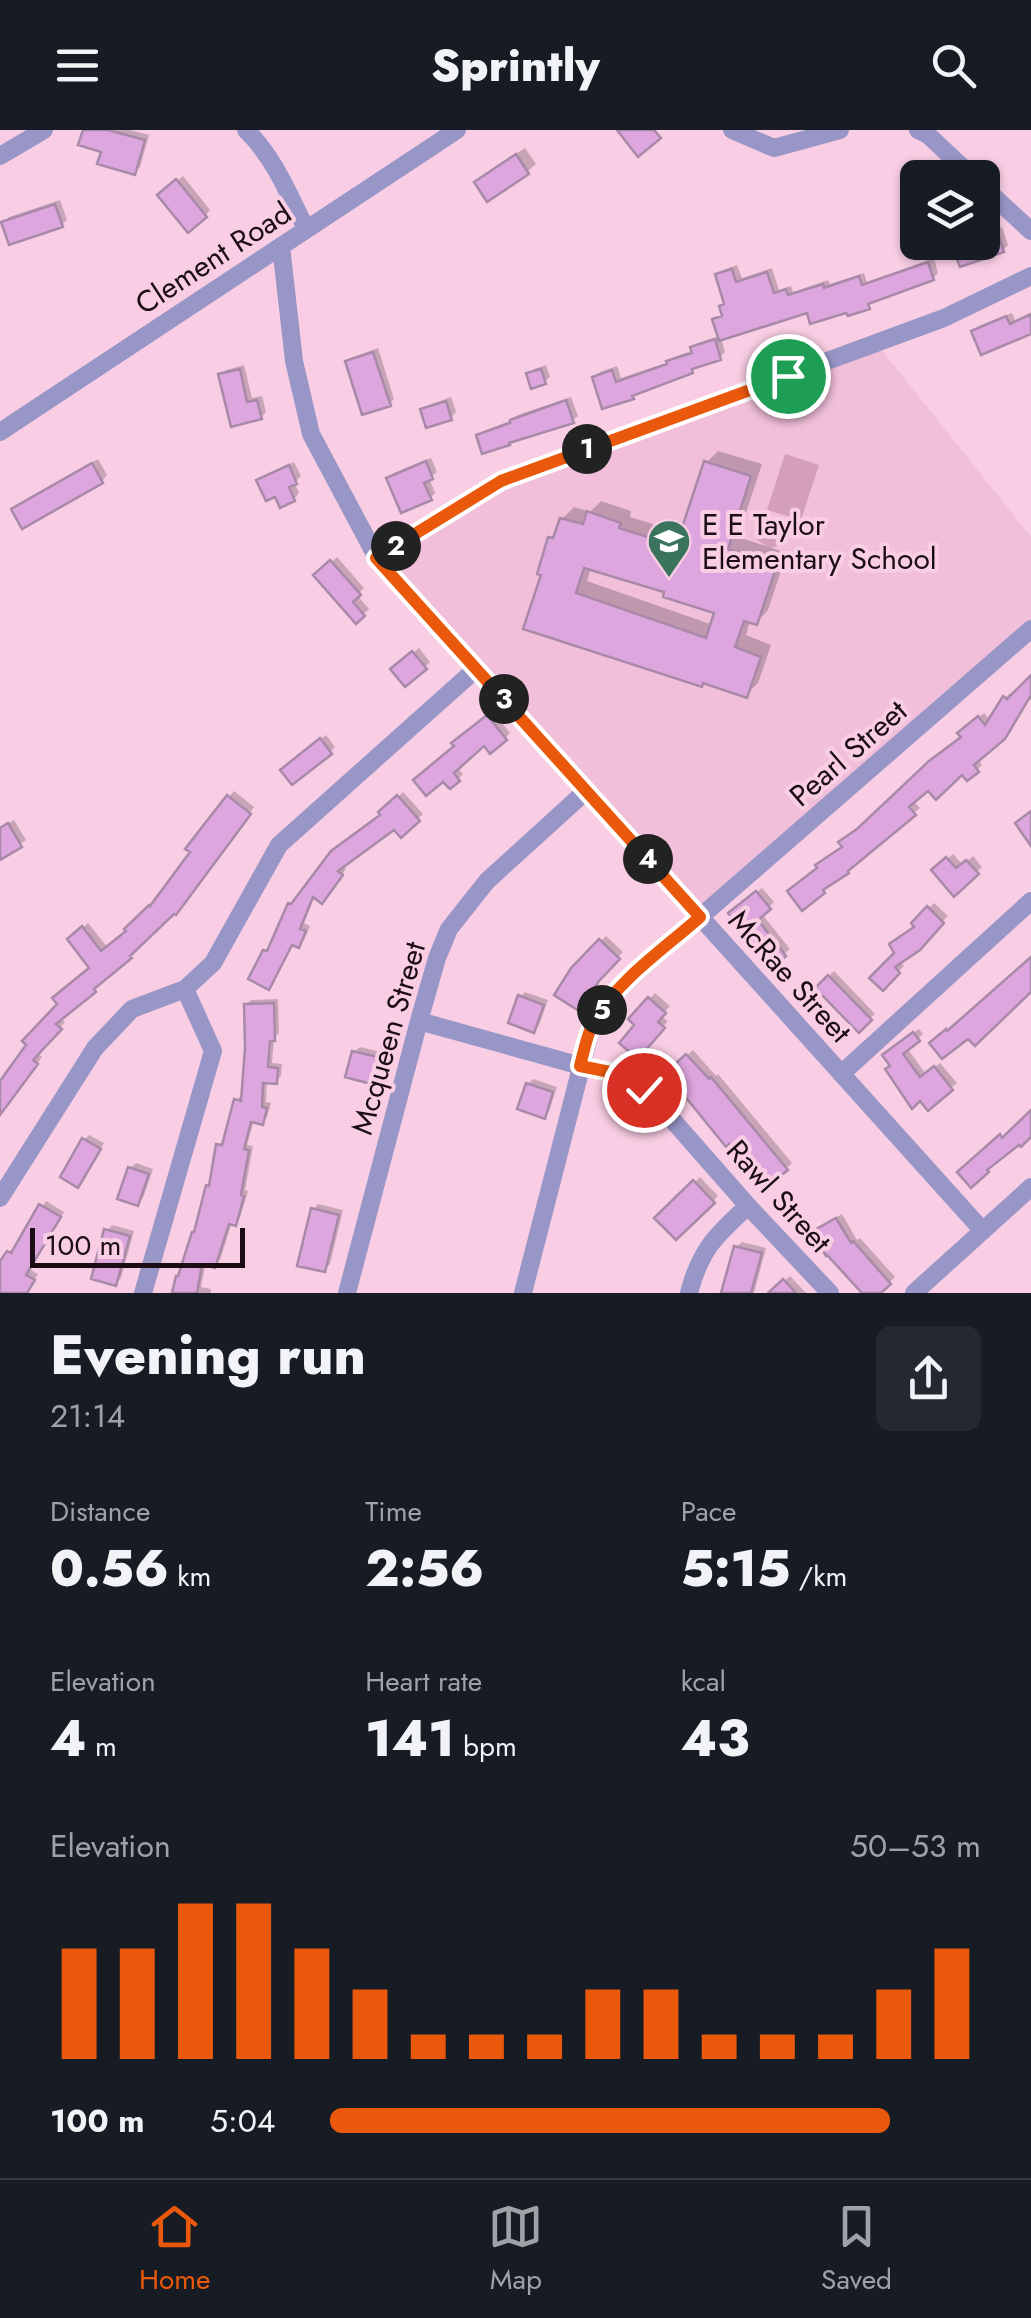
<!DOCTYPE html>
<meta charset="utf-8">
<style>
body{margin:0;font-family:Jost,sans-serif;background:#242831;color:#f1f3f6;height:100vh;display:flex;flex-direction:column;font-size:38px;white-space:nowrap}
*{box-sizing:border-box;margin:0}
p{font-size:32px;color:#9ea1a6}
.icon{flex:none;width:55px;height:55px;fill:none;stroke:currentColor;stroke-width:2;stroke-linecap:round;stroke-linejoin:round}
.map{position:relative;height:1163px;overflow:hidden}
.panel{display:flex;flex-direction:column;background:#171b24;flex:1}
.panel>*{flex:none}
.controls{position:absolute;left:900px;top:30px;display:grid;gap:20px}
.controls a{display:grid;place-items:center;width:100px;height:100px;border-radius:15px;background:#171b24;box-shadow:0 2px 8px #0004;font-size:50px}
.scale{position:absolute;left:30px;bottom:25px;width:215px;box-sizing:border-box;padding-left:10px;border:5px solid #1c0d15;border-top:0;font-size:28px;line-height:35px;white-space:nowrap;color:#1c0d15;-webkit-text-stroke:8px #f9cee4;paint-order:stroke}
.pin{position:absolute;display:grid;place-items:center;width:85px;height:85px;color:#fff;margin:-42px;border:5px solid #fff;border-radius:50%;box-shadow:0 2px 10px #0007}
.km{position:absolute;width:50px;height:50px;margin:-25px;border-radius:50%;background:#222;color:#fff;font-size:28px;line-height:50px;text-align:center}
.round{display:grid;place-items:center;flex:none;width:105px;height:105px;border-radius:15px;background:#242831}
.headline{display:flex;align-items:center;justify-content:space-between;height:170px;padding:0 50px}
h1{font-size:55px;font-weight:800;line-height:75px}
.stats{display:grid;grid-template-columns:repeat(3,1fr);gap:15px;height:170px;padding:10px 50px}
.stats div{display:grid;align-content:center}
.stats b{font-size:50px;font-weight:800}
.stats small{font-size:28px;font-weight:400}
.stats p{font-size:28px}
.chart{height:280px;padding:20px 50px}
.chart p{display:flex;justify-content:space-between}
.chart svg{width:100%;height:180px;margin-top:10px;stroke:#ea580c;stroke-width:6}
ul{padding:0 50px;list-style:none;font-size:32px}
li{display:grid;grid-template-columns:160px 120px 1fr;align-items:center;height:75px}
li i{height:25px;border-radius:12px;background:#ea580c}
header{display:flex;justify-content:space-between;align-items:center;height:130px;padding:0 50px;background:#171b24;font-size:45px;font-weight:800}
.tab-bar{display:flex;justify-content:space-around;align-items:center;height:140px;border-top:2px solid #363941;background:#171b24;font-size:28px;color:#9ea1a6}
.tab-bar a{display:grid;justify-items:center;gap:5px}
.tab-bar .on{color:#ea580c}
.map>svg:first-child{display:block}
</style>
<header><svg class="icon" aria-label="menu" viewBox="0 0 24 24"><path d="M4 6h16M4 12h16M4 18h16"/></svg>Sprintly<svg class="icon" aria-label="search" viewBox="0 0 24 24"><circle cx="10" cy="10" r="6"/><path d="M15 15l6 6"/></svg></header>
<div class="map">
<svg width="1031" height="1163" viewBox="0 0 1031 1163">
<rect width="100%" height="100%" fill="#f9cee4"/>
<path fill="#f1bfd9" d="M 876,213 L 1031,407 L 1031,499 L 700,787 L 377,428 L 501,351 Z"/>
<path fill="#d49fbb" d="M 785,324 L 819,335 L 801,390 L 767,380 Z
M 771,394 L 777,396 L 777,416 L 770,418 L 757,410 L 758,401 Z"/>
<path fill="#0003" fill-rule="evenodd" d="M 85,0 L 130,0 L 149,5 L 140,37 L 135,42 Z
M 525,18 L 536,34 L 527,42 L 477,52 L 486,43 Z
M 183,46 L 210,80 L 205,86 L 166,60 Z
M 60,70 L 67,90 L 61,95 L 4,93 L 9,87 Z
M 1002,97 L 1008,115 L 1003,120 L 955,117 L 959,112 L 982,112 L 982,104 Z
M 934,128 L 938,143 L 933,148 L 874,171 L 868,176 L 808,180 L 721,208 L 725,222 L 720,227 L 697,235 L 691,240 L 639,260 L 632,267 L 595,247 L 600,242 L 617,236 L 621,248 L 669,232 L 674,227 L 694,220 L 693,218 L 698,213 L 720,206 L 715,190 L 724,184 L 726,172 L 718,145 L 723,140 L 737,135 L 742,148 L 772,138 L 779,160 L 791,156 L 793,162 L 828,150 L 830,154 L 864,143 L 867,152 Z
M 1012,183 L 1015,190 L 1031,183 L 1031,202 L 974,202 L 979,196 Z
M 378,218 L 394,269 L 389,274 L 348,232 L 353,227 Z
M 244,235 L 252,268 L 262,266 L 266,282 L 261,287 L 221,245 L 226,240 Z
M 546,235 L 550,247 L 544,252 L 529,244 L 534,239 Z
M 451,267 L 456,282 L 450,288 L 423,280 L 429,275 Z
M 571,267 L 578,286 L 572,291 L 479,306 L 484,301 L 512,290 L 518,285 Z
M 718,321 L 762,334 L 738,407 L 787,423 L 768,480 L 757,492 L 750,490 L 746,505 L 771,515 L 758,553 L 746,565 L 705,551 L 544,444 L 551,408 L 558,401 L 562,389 L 574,377 L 590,382 L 601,371 L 631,381 L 630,387 L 682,403 L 706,333 ZM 591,437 L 667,461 L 718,481 L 713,495 L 587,451 Z
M 431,328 L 437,342 L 429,348 L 435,363 L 430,368 L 389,348 L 394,343 Z
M 98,329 L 107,345 L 102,351 L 14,379 L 19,374 Z
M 294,332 L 301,346 L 294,352 L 299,363 L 294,369 L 259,350 L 265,345 Z
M 337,427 L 364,458 L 357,465 L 369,479 L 356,491 L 317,445 Z
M 419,518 L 430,532 L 425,537 L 399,534 Z
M 1031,548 L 1031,571 L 1029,569 L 1010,601 L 977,629 L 982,635 L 968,648 L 963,641 L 928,658 L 913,671 L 920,678 L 914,683 L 803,777 L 845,716 L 865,694 L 963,606 L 966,598 L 984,583 L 991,591 L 1005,568 L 1010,563 L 1014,565 Z
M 493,581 L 510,603 L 505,608 L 485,612 L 457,637 L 463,644 L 450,656 L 460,608 Z
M 326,605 L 335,617 L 330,622 L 288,635 Z
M 234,661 L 254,677 L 181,777 L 134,819 L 135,821 L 130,826 L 98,853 L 100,855 L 94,860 L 60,888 L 65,892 L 36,923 L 42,927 L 0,983 L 0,954 L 92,837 L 75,804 L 88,793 L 108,818 L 129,801 L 155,771 L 194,722 L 188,718 Z
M 403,662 L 423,684 L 401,705 L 394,697 L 342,735 L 346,739 L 327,765 L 315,765 L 304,793 L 310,796 L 304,810 L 298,815 L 294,813 L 273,851 L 268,857 L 265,821 L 270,816 L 290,774 Z
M 14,690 L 26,710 L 0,727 L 0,698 Z
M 953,724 L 963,735 L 973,726 L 982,737 L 954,763 L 934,740 Z
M 762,758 L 774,772 L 762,784 L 790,819 L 772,834 L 737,778 Z
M 934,773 L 948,786 L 917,817 L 899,831 L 904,836 L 882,857 L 897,823 L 917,796 L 914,793 Z
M 606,806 L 623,822 L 604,842 L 573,840 Z
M 834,841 L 875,884 L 859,899 L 818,858 Z
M 525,862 L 548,870 L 539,895 L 534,900 L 520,867 Z
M 655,863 L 670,876 L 661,886 L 668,891 L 638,926 L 638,895 L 632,889 Z
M 278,869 L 279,903 L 274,908 L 272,933 L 282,934 L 281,946 L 276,951 L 267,950 L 266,972 L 271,973 L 267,987 L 262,992 L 254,990 L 247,1015 L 253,1016 L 245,1060 L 248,1061 L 240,1088 L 235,1093 L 232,1092 L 220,1130 L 215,1135 L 206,1132 L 201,1157 L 211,1159 L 211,1163 L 174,1163 L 208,1057 L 212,1053 L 219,1015 L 224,1010 L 236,970 L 242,965 L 247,918 L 246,875 L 251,870 Z
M 919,899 L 923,904 L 907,918 L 926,944 L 940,933 L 957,953 L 928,977 L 892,935 L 890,920 Z
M 360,917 L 385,923 L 379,947 L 374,952 L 354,922 Z
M 693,920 L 716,946 L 718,944 L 792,1033 L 787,1038 L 730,1010 L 667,944 Z
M 533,949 L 557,957 L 549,981 L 544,986 L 528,954 Z
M 89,1005 L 104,1013 L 83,1050 L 84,1010 Z
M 136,1033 L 153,1039 L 143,1068 L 137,1074 L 130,1038 Z
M 700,1047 L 718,1066 L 676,1107 L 658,1088 Z
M 46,1071 L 64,1082 L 29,1139 L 38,1144 L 26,1163 L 0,1163 L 0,1136 L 9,1122 L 14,1117 L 16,1118 Z
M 318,1074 L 343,1080 L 330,1134 L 325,1140 L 313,1080 Z
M 842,1084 L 857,1110 L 860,1108 L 895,1147 L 878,1163 L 865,1163 L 828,1122 L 820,1097 Z
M 112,1095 L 134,1101 L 121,1148 L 116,1153 L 107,1101 Z
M 742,1112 L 766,1118 L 754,1163 L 724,1163 L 736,1117 Z
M 790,1146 L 806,1163 L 771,1163 Z"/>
<path fill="#dea6df" stroke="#a889a8" stroke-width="2.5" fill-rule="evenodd" d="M 83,0 L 108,0 L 145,10 L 135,45 L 97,34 L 101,22 L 78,15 Z
M 617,0 L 654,0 L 661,8 L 638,27 Z
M 516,24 L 529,44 L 487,72 L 474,52 Z
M 176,49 L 207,87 L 188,103 L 157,65 Z
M 55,74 L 63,97 L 9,115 L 1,92 Z
M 997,101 L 1004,122 L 960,137 L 952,116 L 962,112 L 982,112 L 982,106 Z
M 928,132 L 934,150 L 868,174 L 870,179 L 848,186 L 846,183 L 810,194 L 807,183 L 719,211 L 712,189 L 722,186 L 719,176 L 724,174 L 715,144 L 732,139 L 736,152 L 767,142 L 774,163 L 786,159 L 788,165 L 823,154 L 824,158 L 859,146 L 862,155 Z
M 1031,184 L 1031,204 L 981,225 L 971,201 L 1006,186 L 1010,194 Z
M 715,209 L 721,230 L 692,239 L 693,243 L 632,266 L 634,269 L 602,279 L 592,247 L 612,240 L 616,252 L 667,234 L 666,231 L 692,223 L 690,217 Z
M 373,222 L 391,276 L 362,285 L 345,231 Z
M 240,239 L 247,272 L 257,270 L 262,289 L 231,297 L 218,244 Z
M 541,239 L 546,254 L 531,259 L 526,243 Z
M 566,270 L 574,293 L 509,313 L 510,315 L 482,324 L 476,305 L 510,293 L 510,290 Z
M 446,271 L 452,290 L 426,298 L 420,279 Z
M 426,331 L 433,349 L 424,353 L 432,370 L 401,383 L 386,348 Z
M 704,331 L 751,346 L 728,419 L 777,435 L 757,495 L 744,491 L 735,517 L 761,527 L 747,568 L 703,553 L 702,557 L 523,499 L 541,445 L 537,444 L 548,407 L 553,408 L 560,388 L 583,394 L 587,381 L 621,393 L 619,398 L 676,416 ZM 584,438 L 664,462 L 663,467 L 714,483 L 706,508 L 576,463 Z
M 92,333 L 103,353 L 22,399 L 11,379 Z
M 289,335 L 297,354 L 289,357 L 295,371 L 280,378 L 275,367 L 266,371 L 256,350 Z
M 330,430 L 361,465 L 353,472 L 365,486 L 356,494 L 313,445 Z
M 412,521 L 427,539 L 405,557 L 390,539 Z
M 1031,545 L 1031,565 L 1005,609 L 974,635 L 979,642 L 967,651 L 962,645 L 936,670 L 928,661 L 909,677 L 916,685 L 848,741 L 849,743 L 823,760 L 825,763 L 802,781 L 787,761 L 817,738 L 815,735 L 842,717 L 838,712 L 857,699 L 929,631 L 961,607 L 957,603 L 978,586 L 985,595 L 1003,566 L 1007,569 Z
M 487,585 L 507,610 L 490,624 L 484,616 L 454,643 L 460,651 L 450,659 L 443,652 L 426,666 L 413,650 L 454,616 L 451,613 Z
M 320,608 L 332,624 L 292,655 L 280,640 Z
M 227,665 L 251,684 L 176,785 L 174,784 L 130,826 L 132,828 L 94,859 L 96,862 L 56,894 L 62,899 L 33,930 L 38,934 L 0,985 L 0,951 L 26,915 L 22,911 L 57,874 L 52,868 L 89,838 L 67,809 L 82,796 L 101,821 L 126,801 L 124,799 L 149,775 L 150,776 L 190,722 L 185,719 Z
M 397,665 L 420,691 L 401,708 L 394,700 L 338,741 L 343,745 L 322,774 L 313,767 L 300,799 L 306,801 L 299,818 L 292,815 L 269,860 L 248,849 L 263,820 L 267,821 L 288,773 L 291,774 L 331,721 L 380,685 L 378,682 Z
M 1031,681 L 1031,716 L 1015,693 Z
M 8,693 L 22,717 L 0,730 L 0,698 Z
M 946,727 L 956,738 L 966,730 L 979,744 L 954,767 L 931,740 Z
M 756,761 L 771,779 L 758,790 L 786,826 L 772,838 L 728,783 Z
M 927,776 L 944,793 L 920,820 L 895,837 L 900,843 L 883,861 L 869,848 L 894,823 L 889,814 L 914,797 L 911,793 Z
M 599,809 L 620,829 L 599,851 L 579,881 L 554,865 L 571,838 Z
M 1031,827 L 1031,862 L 975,916 L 968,909 L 942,929 L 929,913 L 946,899 L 947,901 Z
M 828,845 L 872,890 L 859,903 L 815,858 Z
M 518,865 L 544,875 L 534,903 L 508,893 Z
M 648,867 L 666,883 L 658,892 L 665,898 L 638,929 L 619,913 L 634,895 L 628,889 Z
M 274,873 L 275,911 L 270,911 L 268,937 L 278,938 L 277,954 L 263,953 L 262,977 L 267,978 L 263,995 L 251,992 L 244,1019 L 249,1020 L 241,1065 L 244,1066 L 236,1096 L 229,1094 L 215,1138 L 202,1134 L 197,1163 L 172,1163 L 176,1146 L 178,1146 L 192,1102 L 194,1102 L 206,1055 L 209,1056 L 216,1014 L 222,1015 L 234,969 L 241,971 L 245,918 L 244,874 Z
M 913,902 L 920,911 L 903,924 L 920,947 L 934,936 L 953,960 L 928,981 L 920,971 L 912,979 L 885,939 L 890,936 L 882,925 Z
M 352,921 L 382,928 L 375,955 L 345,947 Z
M 686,924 L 709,949 L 711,947 L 788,1040 L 764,1059 L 729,1014 L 726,1017 L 683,964 L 664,944 Z
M 526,953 L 553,962 L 545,989 L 517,979 Z
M 1031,980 L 1031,1007 L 1021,1017 L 1019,1015 L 987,1040 L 989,1042 L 971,1058 L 957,1042 L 1000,1004 L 1002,1008 Z
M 82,1008 L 101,1019 L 78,1058 L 60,1047 Z
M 128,1037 L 149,1044 L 138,1076 L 117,1069 Z
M 693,1050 L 715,1073 L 676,1110 L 654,1088 Z
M 39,1074 L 61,1087 L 26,1145 L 35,1150 L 27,1163 L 0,1163 L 0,1131 L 7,1121 L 11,1123 Z
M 311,1078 L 339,1085 L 325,1142 L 297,1136 Z
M 836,1088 L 851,1113 L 853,1111 L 891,1154 L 881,1163 L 862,1163 L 827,1125 L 826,1126 L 811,1102 Z
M 104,1099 L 130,1106 L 116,1156 L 91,1149 Z
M 734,1116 L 762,1123 L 751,1163 L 721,1163 Z
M 783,1149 L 796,1163 L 768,1163 Z"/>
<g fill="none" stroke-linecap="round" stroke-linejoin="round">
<path stroke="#9896c7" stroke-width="18" d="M 246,0 C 274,27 289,65 306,99
M 732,0 L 774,18 L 840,0
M 918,0 L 928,5 L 974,48
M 0,26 L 44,0
M 982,56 L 1031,101
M 281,116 L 294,231 L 311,304 L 377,428 L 983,1101
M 0,302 L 457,0
M 377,428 L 501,351 L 944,188 L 1031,146
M 419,891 L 581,936 L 620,944 L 644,961 L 669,986 L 748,1076 L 830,1163
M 841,944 L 1031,771
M 0,1068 L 95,918 L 132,879 L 185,859 L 213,833 L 279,715 L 476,539
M 143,1163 L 213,921 L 185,859
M 347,1163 L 419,891 L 437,828 L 449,799 L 487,751 L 586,661
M 523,1163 L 592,895 L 609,870 L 637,842 L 1031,499
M 689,1163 C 700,1120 716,1105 748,1076
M 914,1163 L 1031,1057"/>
</g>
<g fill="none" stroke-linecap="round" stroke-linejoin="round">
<g stroke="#fff" stroke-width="20">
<path id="route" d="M 644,960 L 620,944 L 580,936 C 584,921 587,904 594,891 C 619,849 664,819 700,787 L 376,428 L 501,351 L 788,246"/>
</g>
<use href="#route" stroke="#ea580c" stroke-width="12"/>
</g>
<defs>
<g id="school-pin" transform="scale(2.25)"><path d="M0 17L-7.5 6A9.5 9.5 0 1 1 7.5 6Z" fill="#3a745d" stroke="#f9cee4"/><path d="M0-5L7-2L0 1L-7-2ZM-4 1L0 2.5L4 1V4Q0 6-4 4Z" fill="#fff"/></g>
</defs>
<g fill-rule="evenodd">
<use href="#school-pin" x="669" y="411"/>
</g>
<g text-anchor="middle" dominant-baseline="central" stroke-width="8" stroke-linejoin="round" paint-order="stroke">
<g font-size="30" fill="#1c0d15" stroke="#f9cee4">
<text transform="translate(213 128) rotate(-33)">Clement Road</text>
<text transform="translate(848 623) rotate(-41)">Pearl Street</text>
<text transform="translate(790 846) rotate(48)">McRae Street</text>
<text transform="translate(388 908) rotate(-74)">Mcqueen Street</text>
<text transform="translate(779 1066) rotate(48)">Rawl Street</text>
</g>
<g font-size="30" fill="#1c0d15" stroke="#f9cee4" text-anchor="start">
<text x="702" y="394">E E Taylor<tspan x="702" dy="34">Elementary School</tspan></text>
</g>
</g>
</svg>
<div class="controls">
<a><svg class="icon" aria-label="layers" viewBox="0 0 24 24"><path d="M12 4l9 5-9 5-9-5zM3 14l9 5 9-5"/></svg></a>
</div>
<div class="scale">100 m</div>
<div class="pin" style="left:788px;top:246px;background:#1e9e55"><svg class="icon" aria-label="arrive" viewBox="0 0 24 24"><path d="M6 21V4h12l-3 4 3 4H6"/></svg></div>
<div class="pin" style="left:644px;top:960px;background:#d93025"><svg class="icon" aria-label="check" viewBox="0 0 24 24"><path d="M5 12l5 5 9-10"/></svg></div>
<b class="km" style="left:587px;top:319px">1</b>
<b class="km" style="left:396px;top:416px">2</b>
<b class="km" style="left:504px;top:569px">3</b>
<b class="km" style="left:648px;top:729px">4</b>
<b class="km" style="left:602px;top:880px">5</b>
</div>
<section class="panel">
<div class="headline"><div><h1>Evening run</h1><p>21:14</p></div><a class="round"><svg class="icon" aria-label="share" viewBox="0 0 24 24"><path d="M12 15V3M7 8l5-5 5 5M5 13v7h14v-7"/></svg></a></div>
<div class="stats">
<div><p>Distance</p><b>0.56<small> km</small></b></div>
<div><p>Time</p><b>2:56</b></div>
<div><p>Pace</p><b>5:15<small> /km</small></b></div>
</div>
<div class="stats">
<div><p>Elevation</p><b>4<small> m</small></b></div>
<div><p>Heart rate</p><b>141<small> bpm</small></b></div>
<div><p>kcal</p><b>43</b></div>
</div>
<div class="chart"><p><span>Elevation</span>50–53 m</p>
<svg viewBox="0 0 160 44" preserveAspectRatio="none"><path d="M5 44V17M15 44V17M25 44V6M35 44V6M45 44V17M55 44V27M65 44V38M75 44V38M85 44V38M95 44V27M105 44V27M115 44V38M125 44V38M135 44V38M145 44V27M155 44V17"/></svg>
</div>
<ul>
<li><b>100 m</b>5:04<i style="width:86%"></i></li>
</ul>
</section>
<nav class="tab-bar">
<a class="on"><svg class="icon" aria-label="home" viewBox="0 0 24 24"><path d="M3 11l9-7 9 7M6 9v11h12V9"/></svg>Home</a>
<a><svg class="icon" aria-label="map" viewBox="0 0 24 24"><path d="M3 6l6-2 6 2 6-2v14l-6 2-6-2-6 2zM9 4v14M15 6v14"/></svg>Map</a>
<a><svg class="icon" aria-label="saved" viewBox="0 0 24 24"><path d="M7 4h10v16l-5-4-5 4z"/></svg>Saved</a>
</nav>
